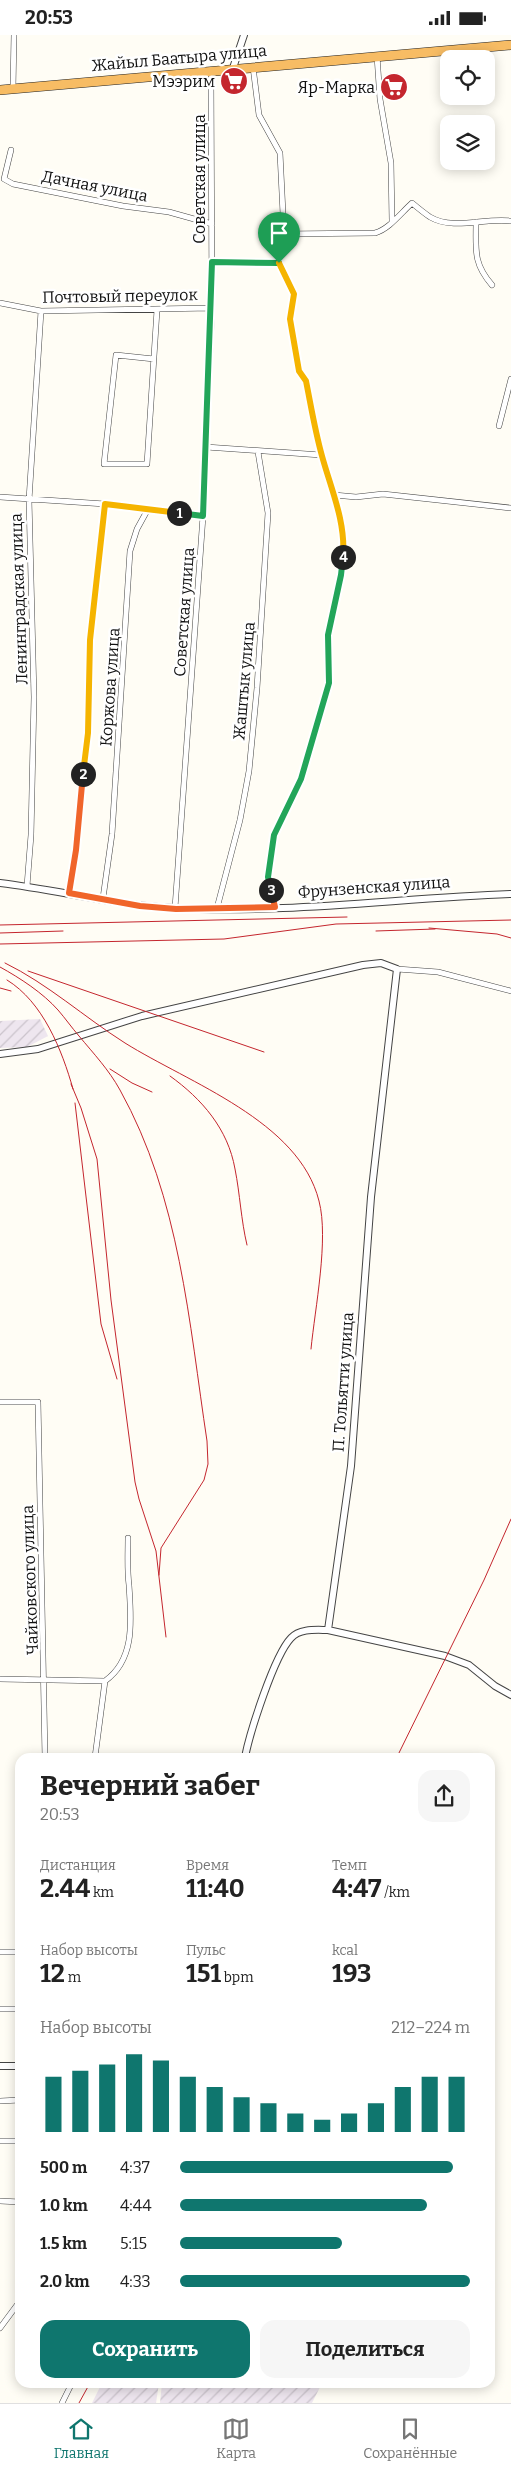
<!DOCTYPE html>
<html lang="ru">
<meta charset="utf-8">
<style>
body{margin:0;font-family:Bitter,serif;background:#f6f6f6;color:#222;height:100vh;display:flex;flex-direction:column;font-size:19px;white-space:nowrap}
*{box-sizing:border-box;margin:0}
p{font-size:16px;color:#767676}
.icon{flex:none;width:28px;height:28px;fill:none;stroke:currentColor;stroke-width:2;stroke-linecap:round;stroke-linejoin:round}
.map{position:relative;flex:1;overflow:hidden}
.details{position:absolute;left:15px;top:1718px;width:480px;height:635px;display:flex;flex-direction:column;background:#fff;border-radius:15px;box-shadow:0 2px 12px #0003}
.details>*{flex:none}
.fabs{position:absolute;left:440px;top:15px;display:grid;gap:10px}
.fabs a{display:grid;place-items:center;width:55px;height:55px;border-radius:10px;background:#fff;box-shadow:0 2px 12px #0003;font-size:25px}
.pin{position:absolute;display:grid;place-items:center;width:42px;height:42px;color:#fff;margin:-51px -21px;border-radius:50% 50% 50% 0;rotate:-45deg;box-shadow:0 0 5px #0007}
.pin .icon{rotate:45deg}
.km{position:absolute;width:25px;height:25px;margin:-12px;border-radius:50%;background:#222;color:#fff;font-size:14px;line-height:25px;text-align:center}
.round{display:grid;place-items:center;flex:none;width:52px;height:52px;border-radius:15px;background:#f6f6f6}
.head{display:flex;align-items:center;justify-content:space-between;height:85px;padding:0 25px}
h1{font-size:28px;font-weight:700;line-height:38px}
.figures{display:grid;grid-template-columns:repeat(3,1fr);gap:8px;height:85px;padding:5px 25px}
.figures div{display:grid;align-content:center}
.figures b{font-size:25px;font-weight:700}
.figures small{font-size:14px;font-weight:400}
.figures p{font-size:14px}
.chart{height:140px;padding:10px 25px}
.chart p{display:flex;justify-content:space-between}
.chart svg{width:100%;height:90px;margin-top:5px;stroke:#0f766e;stroke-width:6}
.primary-button{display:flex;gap:10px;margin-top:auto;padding:10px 25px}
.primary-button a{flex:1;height:58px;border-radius:15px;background:#0f766e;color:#fff;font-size:20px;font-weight:700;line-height:58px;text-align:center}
.primary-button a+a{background:#f6f6f6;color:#222}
ul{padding:0 25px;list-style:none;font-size:16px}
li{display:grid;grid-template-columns:80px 60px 1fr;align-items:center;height:38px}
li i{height:12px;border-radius:6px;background:#0f766e}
.status{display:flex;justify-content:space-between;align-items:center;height:35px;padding:0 25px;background:#fff;direction:ltr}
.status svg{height:14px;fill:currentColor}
.tabs{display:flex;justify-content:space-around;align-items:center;height:70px;border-top:1px solid #e0e0e0;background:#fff;font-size:14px;color:#767676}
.tabs a{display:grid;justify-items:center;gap:2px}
.tabs .on{color:#0f766e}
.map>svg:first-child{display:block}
</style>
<div class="status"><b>20:53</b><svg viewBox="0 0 49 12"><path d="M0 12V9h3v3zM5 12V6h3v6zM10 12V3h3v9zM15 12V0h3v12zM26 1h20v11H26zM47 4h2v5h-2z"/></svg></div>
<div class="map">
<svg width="511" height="2368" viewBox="0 0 511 2368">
<defs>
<pattern id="industrial-furrows" width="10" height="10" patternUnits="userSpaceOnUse" patternTransform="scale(1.25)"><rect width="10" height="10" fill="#eee6ef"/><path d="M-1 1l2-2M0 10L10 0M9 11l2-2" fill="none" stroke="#cbc4cc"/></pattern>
</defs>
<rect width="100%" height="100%" fill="#fffdf5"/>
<path fill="url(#industrial-furrows)" d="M 40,984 L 48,1001 L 27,1012 L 0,1013 L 0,986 Z
M 102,2348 L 159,2348 L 156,2368 L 92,2368 Z
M 162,2348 L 322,2348 L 312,2368 L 160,2368 Z"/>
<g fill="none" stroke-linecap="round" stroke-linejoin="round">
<g stroke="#444" stroke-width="6">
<path id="minor" d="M 377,21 L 380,64 L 391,128 L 392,186
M 253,32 L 259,80 L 280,118 L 284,199
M 13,53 L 14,0
M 11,115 L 4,144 L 13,149 L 123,171 L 169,177 L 212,189
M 476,187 C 476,215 473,228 492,250
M 212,227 L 279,228
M 0,268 L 41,276 L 212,273
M 154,324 L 116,320 L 104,429 L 147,429 L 157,275
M 499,391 L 511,344
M 206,412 L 321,420
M 334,460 L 356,462 L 383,459 L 511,473
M 0,462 L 105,469 L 203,481
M 27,851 L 31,800 L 34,662 L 29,465 L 41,276
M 69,858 L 76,815 L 88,697 L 90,605 L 105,469
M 103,863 L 112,799 L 130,516 L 137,494 L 148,474
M 275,872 L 267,842 L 271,817 L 275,800 L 301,744 L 329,648 L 328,600 L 341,540 L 344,505 L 334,460 L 321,420 L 306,345 L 299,336 L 290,284 L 294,259 L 279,228 L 280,209 L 284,199 L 375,198 C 389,194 400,179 412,168 C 418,173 424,178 430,182 C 454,196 486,182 511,186
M 175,873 L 203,481 L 208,365 L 212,273 L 211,43
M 217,873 L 240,785 L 249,736 L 257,653 L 268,478 L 258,417
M 397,934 L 438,937 L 511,956
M 0,1367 L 38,1367 L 45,1722
M 0,1644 L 105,1646
M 95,1722 L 105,1646 C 136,1624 131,1584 129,1550 C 127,1535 128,1519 128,1503
M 0,1917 L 20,1917
M 0,1974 L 20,1974
M 0,2066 L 20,2065
M 0,2106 L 20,2106
M 0,2166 L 20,2167
M 0,2293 L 20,2266
M 62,2368 L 72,2348"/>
</g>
<g stroke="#444" stroke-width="8">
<path id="tertiary" d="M 233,33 L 244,0
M 0,848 C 58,855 115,870 173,873 C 286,879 399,863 511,859
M 0,1019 L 38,1014 L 142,981 L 363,930 L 381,928 L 397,934 L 371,1162 L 351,1431 L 328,1595 C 317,1595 300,1593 291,1603 C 274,1621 250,1697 245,1722
M 328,1595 L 445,1621 L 469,1630 L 495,1651 L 511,1660
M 0,2031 L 20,2031"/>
</g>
<g stroke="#222" stroke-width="10">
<path id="trunk" d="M 0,55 L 511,10"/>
</g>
<use href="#minor" stroke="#fff" stroke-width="5"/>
<use href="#tertiary" stroke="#fff" stroke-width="6"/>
<use href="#trunk" stroke="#f7bc64" stroke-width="9"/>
<path stroke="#c4262e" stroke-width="1" d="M 0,890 L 347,882
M 429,893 L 497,899 L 511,903
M 376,896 L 435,894
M 0,898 L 63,896
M 0,909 L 224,904 L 336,889 L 511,885
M 5,928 C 48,949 84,982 125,1008 C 189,1048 299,1086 319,1166 C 329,1204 315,1273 311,1314
M 0,932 C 20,943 43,958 58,975 C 65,983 72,993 79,1001 C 94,1019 109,1035 120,1055 C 180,1163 189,1287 207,1406 L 208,1429 L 204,1445 L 161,1513 L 159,1540
M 28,936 L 264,1017
M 7,945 C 43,967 62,1015 73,1054
M 0,953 L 11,956
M 110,1034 L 132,1048 L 152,1057
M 170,1041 C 202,1064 228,1094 235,1134 C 240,1159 241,1185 247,1210
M 71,1049 L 81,1073 L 97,1124 L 111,1265 L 135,1447 L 139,1464 L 156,1516 L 166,1602
M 75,1068 L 101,1289 L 117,1344
M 397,1722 L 484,1545 L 511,1484
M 79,2368 L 90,2348"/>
</g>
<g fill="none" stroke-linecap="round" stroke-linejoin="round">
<g stroke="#fff" stroke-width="10">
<path id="split-1" d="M 179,478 L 203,481 L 212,227 L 279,228"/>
</g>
<g stroke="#fff" stroke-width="10">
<path id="split-2" d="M 83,739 L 88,698 L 90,605 L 105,469 L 179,478"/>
</g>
<g stroke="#fff" stroke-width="10">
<path id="split-3" d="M 83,739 L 76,815 L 69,858 L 140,871 L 176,874 L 275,872 L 271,855"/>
</g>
<g stroke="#fff" stroke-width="10">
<path id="split-4" d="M 271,855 L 268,842 L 274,800 L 301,744 L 329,648 L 328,600 L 341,540 L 343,522"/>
</g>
<g stroke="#fff" stroke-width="10">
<path id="split-5" d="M 279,228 L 294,259 L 290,284 L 299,336 L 306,346 C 311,371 315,396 322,421 C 331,454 346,487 343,522"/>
</g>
<use href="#split-1" stroke="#22a559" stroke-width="6"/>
<use href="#split-2" stroke="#f5b400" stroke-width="6"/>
<use href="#split-3" stroke="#f0652b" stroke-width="6"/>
<use href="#split-4" stroke="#22a559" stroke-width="6"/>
<use href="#split-5" stroke="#f5b400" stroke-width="6"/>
</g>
<defs>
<g id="supermarket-disc" transform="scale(1.4375)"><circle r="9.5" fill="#c4262e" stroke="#fff"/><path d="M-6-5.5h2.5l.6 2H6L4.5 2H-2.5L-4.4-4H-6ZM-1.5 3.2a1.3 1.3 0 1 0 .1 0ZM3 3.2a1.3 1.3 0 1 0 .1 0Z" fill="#fff"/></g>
</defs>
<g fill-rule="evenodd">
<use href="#supermarket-disc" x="234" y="46"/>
<use href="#supermarket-disc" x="394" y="52"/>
</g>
<g text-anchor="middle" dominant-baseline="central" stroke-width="5" stroke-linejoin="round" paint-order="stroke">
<g font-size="16" fill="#111" stroke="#fff">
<text transform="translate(179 23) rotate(-5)">Жайыл Баатыра улица</text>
<text transform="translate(199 144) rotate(-90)">Советская улица</text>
<text transform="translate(95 151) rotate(11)">Дачная улица</text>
<text transform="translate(120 261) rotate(-1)">Почтовый переулок</text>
<text transform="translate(19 564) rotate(-92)">Ленинградская улица</text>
<text transform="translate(184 577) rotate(-86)">Советская улица</text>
<text transform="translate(244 646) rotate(-85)">Жаштык улица</text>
<text transform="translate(110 652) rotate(-86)">Коржова улица</text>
<text transform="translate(374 852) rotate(-4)">Фрунзенская улица</text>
<text transform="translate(343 1347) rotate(-86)">П. Тольятти улица</text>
<text transform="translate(30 1545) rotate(-92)">Чайковского улица</text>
</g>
<g font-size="16" fill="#111" stroke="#fff" text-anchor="end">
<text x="215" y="46">Мээрим</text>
<text x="375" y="52">Яр-Марка</text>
</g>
</g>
</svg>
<div class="fabs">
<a><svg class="icon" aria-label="locate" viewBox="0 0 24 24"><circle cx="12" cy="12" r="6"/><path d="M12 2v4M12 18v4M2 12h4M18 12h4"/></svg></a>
<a><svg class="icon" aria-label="layers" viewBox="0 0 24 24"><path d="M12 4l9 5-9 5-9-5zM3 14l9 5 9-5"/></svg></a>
</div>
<div class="pin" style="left:279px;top:228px;background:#1e9e55"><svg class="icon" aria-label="arrive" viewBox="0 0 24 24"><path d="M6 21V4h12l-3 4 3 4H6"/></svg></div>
<b class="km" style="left:179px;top:478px">1</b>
<b class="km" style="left:83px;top:739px">2</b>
<b class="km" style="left:271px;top:855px">3</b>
<b class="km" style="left:343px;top:522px">4</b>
<section class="details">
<div class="head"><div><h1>Вечерний забег</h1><p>20:53</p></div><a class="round"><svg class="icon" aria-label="share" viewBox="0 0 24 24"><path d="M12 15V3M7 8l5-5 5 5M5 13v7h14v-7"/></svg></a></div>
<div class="figures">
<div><p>Дистанция</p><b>2.44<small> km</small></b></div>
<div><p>Время</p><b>11:40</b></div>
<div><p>Темп</p><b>4:47<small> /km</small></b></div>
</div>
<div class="figures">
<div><p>Набор высоты</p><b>12<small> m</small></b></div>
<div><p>Пульс</p><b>151<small> bpm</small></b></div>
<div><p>kcal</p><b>193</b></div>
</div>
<div class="chart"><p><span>Набор высоты</span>212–224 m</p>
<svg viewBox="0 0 160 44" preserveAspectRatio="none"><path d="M5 44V17M15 44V14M25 44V11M35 44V6M45 44V9M55 44V17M65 44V22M75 44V27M85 44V30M95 44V35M105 44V38M115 44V35M125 44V30M135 44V22M145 44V17M155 44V17"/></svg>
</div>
<ul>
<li><b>500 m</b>4:37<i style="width:94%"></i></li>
<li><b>1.0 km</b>4:44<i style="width:85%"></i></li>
<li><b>1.5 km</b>5:15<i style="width:56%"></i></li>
<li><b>2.0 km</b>4:33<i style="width:100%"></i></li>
</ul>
<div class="primary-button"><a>Сохранить</a><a>Поделиться</a></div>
</section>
</div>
<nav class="tabs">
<a class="on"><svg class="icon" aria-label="home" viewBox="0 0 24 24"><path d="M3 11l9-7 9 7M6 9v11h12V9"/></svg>Главная</a>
<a><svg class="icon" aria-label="map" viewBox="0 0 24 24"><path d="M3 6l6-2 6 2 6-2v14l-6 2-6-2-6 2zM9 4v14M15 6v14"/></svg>Карта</a>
<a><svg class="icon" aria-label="saved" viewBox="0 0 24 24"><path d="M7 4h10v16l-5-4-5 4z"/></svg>Сохранённые</a>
</nav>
